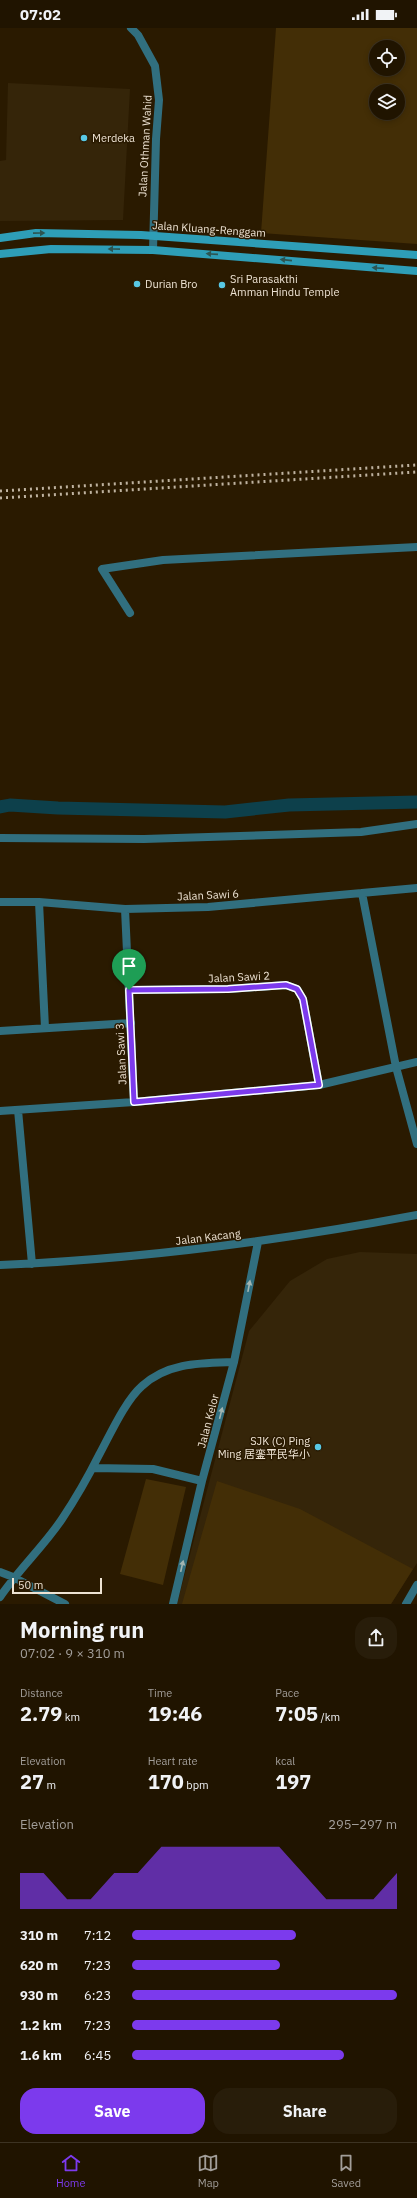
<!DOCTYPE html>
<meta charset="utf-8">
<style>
body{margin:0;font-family:"IBM Plex Sans","Noto Sans SC",sans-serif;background:#281d0a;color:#f1f3f6;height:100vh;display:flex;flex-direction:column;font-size:15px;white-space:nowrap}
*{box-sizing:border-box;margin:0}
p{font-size:13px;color:#a29e99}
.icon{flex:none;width:22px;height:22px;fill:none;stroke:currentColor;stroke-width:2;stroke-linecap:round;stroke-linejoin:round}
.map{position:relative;height:1576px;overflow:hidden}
.panel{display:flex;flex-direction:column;background:#201400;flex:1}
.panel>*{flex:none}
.buttons{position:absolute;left:369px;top:12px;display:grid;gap:8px}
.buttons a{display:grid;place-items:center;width:36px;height:36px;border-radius:50%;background:#201400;box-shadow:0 2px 6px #0003,0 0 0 1px #3d3322;font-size:20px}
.scale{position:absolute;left:12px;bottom:10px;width:90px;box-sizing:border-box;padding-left:4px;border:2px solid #eee3d3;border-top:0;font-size:11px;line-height:14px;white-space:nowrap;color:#eee3d3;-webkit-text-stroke:3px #2a1a00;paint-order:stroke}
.pin{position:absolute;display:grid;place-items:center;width:34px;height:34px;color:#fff;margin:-41px -17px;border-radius:50% 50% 50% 0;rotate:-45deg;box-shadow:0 0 4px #0007}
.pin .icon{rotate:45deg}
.round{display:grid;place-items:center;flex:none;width:42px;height:42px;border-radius:16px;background:#281d0a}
.overview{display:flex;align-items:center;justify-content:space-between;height:68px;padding:0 20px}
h1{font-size:22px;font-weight:700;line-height:30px}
.stats{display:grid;grid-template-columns:repeat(3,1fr);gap:6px;height:68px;padding:4px 20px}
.stats div{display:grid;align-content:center}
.stats b{font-size:20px;font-weight:700}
.stats small{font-size:11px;font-weight:400}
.stats p{font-size:11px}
.chart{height:112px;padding:8px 20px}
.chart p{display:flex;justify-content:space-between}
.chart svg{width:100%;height:72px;margin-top:4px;fill:#7c3aed;opacity:.7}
.button{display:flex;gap:8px;margin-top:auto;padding:8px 20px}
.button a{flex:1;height:46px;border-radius:16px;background:#7c3aed;color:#fff;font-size:16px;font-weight:700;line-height:46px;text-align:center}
.button a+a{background:#281d0a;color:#f1f3f6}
ul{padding:0 20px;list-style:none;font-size:13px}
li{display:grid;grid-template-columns:64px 48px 1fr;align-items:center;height:30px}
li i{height:10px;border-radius:5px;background:#7c3aed}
.status{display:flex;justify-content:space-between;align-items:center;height:28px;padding:0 20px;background:#201400;direction:ltr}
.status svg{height:11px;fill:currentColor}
.tab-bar{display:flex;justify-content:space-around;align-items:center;height:56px;border-top:1px solid #3d3322;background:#201400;font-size:11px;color:#a29e99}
.tab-bar a{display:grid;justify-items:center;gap:2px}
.tab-bar .current{color:#7c3aed}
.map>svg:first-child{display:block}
</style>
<div class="status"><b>07:02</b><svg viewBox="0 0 49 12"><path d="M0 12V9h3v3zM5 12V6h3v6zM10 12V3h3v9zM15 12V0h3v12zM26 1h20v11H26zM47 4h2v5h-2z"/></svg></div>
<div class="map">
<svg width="417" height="1576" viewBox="0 0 417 1576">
<rect width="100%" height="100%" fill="#2a1a00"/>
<path fill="#352509" d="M 8,55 L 130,61 L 123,192 L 0,193 L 0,133 L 6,132 Z
M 360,1224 L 417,1226 L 417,1535 L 391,1576 L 177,1576 L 249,1303 L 290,1253 L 327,1231 Z"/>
<path fill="#432e06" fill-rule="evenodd" d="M 276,0 L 417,0 L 417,216 L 261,205 ZM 376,19 L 398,19 L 398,41 L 376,41 ZM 376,63 L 398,63 L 398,85 L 376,85 Z
M 146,1451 L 186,1459 L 163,1557 L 120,1546 Z
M 217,1453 L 300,1481 L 413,1541 L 391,1576 L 182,1576 Z"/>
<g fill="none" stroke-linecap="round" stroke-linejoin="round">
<path stroke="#0d404b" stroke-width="13" d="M 0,779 L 10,777 L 58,780 L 225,784 L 289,777 L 417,774"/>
<path stroke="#316f7f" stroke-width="8" d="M 131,0 L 138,7 L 155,38 L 159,72 L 156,111 L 153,222
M 130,585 L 102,541 L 163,532 L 417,519
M 0,810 L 144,811 L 361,804 L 417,796
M 362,865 L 396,1039 L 417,1116
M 0,874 L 39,874 L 125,881 L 208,879 L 417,860
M 39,874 L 45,1000
M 125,881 L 134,1074
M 129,962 L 228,961 L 286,957 L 297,961 L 303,971 L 319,1057
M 0,1003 L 131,995
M 18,1082 L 32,1236
M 0,1083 L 134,1074 L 319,1057 L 417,1034
M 0,1237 C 140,1231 279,1213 417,1187
M 93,1440 L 153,1441 L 202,1453
M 0,1544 L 13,1549 L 65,1576
M 0,1569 C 19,1541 44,1518 62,1491 C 76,1470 88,1449 99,1427 C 110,1407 125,1373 142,1358 C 168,1334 202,1335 234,1334
M 173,1576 L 202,1453 L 234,1334 L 258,1214
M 406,1576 L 417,1557"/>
<path stroke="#2e9eb7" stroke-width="8" d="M 0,210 L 36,205 L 141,207 L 417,227
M 0,226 L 51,221 L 153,222 L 417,243"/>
<path stroke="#bfb3a0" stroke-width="3" stroke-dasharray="2 4" stroke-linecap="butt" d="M 0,463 L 417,437
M 0,470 L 417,444"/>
</g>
<defs><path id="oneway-solid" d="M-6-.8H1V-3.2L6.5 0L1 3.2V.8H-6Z"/></defs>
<g fill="#2c5552">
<use href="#oneway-solid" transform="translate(39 205) rotate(-1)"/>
<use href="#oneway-solid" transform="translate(114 221) rotate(-179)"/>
<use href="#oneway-solid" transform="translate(212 226) rotate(-176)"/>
<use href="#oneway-solid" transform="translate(286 232) rotate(-174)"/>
<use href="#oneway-solid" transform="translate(378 240) rotate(-176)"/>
</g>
<g fill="#a2b5b1">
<use href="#oneway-solid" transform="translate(249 1258) rotate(-79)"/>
<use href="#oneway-solid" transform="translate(221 1385) rotate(-76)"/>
<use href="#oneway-solid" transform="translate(182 1538) rotate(-77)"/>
</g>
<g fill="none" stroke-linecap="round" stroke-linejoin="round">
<g stroke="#fff" stroke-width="8">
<path id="route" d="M 286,957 L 297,961 L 303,971 L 319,1057 L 134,1074 L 129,962 L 228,961 Z"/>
</g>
<use href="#route" stroke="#7c3aed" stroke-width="5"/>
</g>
<g fill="#58c8e4" stroke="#2a1a00" stroke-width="1.5">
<circle cx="84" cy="110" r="4"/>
<circle cx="137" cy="256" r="4"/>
<circle cx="222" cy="257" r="4"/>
<circle cx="318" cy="1419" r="4"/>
</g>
<g text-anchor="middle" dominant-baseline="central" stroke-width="3" stroke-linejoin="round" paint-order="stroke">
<g font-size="11" fill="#eee3d3" stroke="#2a1a00" text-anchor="start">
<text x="92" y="110">Merdeka</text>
<text x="230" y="251">Sri Parasakthi<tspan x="230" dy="13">Amman Hindu Temple</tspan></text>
<text x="145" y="256">Durian Bro</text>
<text x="310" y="1413" text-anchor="end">SJK (C) Ping<tspan x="310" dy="13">Ming 居銮平民华小</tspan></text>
</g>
<g font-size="11" fill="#eee3d3" stroke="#2a1a00">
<text transform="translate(145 118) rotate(-87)">Jalan Othman Wahid</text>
<text transform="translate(209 201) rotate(4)">Jalan Kluang-Renggam</text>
<text transform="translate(208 867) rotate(-3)">Jalan Sawi 6</text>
<text transform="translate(239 949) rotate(-3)">Jalan Sawi 2</text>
<text transform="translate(121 1026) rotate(-93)">Jalan Sawi 3</text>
<text transform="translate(208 1209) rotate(-7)">Jalan Kacang</text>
<text transform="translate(208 1393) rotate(-75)">Jalan Kelor</text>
</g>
</g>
</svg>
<div class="buttons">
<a><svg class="icon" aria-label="locate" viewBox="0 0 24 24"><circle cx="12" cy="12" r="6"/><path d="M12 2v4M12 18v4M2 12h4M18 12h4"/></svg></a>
<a><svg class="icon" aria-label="layers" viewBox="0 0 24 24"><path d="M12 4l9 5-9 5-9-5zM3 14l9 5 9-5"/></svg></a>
</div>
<div class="scale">50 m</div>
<div class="pin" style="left:129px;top:962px;background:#1e9e55"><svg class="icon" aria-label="arrive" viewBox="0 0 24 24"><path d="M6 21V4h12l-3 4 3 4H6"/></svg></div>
</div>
<section class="panel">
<div class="overview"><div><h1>Morning run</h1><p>07:02 · 9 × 310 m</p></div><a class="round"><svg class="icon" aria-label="share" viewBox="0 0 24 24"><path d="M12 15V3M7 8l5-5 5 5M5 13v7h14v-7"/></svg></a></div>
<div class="stats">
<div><p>Distance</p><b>2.79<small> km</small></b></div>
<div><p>Time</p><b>19:46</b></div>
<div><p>Pace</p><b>7:05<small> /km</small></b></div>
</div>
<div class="stats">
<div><p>Elevation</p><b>27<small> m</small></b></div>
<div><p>Heart rate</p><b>170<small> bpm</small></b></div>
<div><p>kcal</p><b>197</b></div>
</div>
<div class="chart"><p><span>Elevation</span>295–297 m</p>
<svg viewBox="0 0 160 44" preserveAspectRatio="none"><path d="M0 44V22L10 22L20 38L30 38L40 22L50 22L60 6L70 6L80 6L90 6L100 6L110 6L120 22L130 38L140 38L150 38L160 22V44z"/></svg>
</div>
<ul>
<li><b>310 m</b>7:12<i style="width:62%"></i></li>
<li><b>620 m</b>7:23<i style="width:56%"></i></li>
<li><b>930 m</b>6:23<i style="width:100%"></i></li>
<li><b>1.2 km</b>7:23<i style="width:56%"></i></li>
<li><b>1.6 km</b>6:45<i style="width:80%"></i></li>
</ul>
<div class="button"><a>Save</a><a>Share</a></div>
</section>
<nav class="tab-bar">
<a class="current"><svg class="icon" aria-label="home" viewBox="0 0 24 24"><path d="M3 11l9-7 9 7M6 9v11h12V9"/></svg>Home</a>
<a><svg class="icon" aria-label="map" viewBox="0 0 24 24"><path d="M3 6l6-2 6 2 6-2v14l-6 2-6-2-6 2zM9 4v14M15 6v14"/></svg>Map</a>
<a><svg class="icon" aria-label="saved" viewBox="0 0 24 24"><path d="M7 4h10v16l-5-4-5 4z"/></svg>Saved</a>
</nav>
